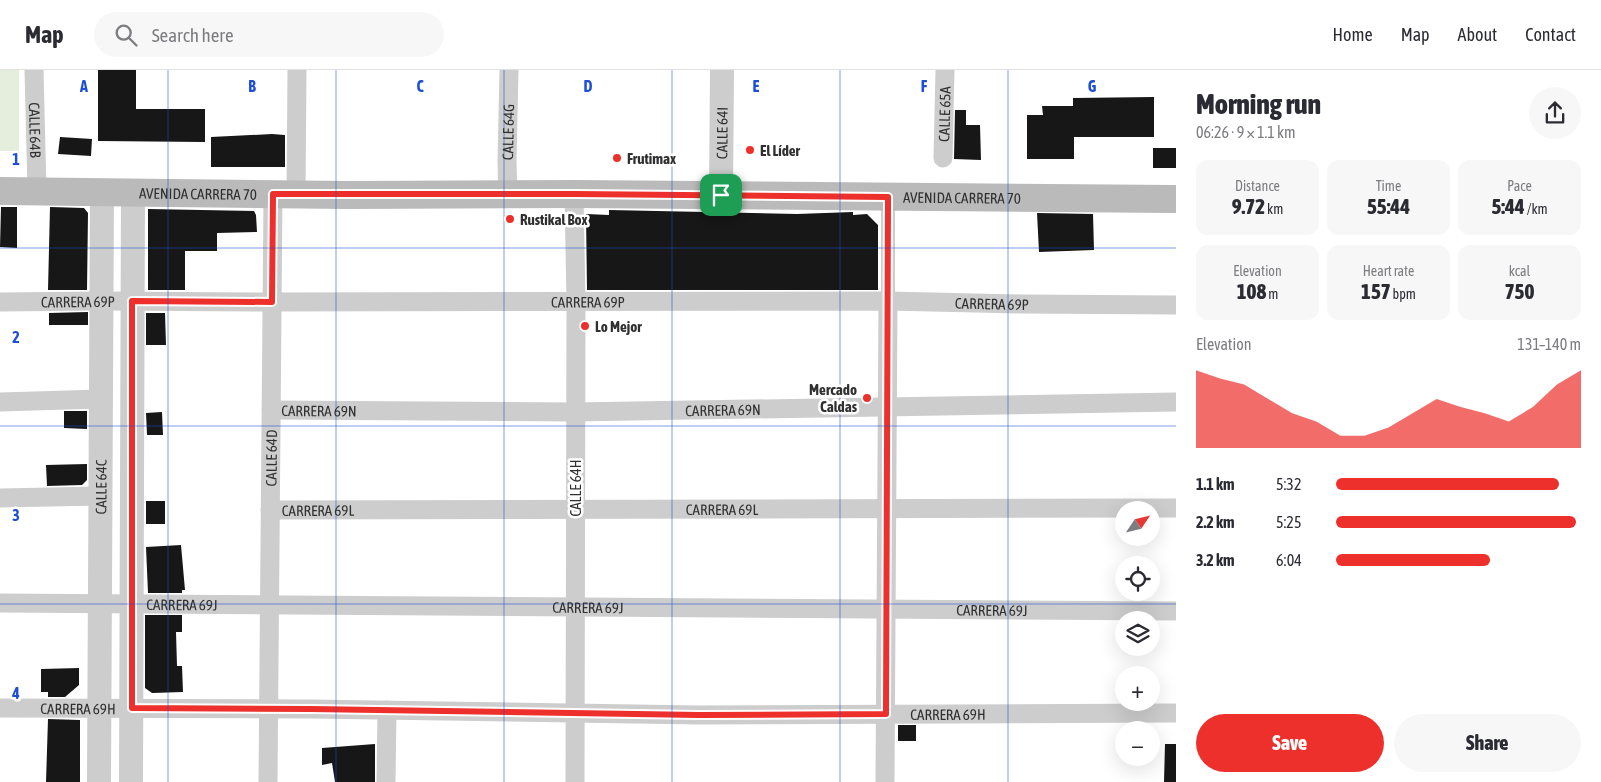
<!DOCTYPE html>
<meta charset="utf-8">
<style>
body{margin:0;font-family:"Asap Condensed",sans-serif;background:#f7f7f7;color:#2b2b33;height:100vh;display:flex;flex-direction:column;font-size:19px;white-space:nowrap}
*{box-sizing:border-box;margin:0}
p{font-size:16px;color:#7c7c81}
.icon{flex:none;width:28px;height:28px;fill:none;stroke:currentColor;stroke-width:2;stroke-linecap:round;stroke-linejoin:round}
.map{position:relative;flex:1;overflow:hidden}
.panel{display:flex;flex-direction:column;background:#fff;width:425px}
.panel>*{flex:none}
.needle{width:32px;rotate:55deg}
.controls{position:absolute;left:1115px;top:431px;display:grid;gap:10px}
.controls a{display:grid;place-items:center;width:45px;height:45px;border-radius:50%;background:#fff;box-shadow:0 5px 20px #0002;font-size:25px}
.pin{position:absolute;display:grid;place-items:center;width:42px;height:42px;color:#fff;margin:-21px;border-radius:10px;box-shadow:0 2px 8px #0006}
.round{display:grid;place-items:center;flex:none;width:52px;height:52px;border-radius:26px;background:#f7f7f7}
.headline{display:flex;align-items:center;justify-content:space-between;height:85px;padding:0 20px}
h1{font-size:28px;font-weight:800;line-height:38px}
.stats{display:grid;grid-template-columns:repeat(3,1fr);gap:8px;height:85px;padding:5px 20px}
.stats div{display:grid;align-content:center;border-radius:12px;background:#f7f7f7;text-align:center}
.stats b{font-size:21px;font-weight:800}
.stats small{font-size:14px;font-weight:400}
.stats p{font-size:14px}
.chart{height:140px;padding:10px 20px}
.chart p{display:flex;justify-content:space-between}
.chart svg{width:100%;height:90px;margin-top:5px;fill:#ed302c;opacity:.7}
.cta{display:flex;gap:10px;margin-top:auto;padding:10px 20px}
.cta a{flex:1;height:58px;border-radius:30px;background:#ed302c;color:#fff;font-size:20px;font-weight:800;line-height:58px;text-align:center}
.cta a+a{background:#f7f7f7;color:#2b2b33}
ul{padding:0 20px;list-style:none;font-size:16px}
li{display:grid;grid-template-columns:80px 60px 1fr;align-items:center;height:38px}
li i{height:12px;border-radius:6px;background:#ed302c}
header{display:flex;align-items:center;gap:30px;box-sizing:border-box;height:70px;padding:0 25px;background:#fff;border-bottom:1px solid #e1e1e2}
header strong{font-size:24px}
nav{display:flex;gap:28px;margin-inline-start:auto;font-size:18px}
.search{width:350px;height:45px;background:#f7f7f7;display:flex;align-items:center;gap:12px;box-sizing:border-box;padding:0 18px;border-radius:28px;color:#7c7c81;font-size:19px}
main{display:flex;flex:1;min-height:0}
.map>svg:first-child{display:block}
</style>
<header>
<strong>Map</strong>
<div class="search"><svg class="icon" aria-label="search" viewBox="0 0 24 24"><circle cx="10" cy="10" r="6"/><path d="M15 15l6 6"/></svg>Search here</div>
<nav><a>Home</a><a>Map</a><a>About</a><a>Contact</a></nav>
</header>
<main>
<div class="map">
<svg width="1176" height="712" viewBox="0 0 1176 712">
<rect width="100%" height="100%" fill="#fff"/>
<path fill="#e5eedd" d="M 0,0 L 19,0 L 19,81 L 0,81 Z"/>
<path fill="#171717" d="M 98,0 L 136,0 L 136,39 L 205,39 L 205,72 L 98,71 Z
M 1154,27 L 1154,67 L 1074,67 L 1074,89 L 1027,89 L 1027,45 L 1043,45 L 1042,36 L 1073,36 L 1073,28 Z
M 955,40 L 966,40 L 966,55 L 980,55 L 981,90 L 954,89 Z
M 272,64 L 285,65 L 285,97 L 211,97 L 211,67 Z
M 60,67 L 92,69 L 91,86 L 58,84 Z
M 1153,78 L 1176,78 L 1176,98 L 1153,98 Z
M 1,137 L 17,137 L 17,178 L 0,177 Z
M 50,137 L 84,138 L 88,143 L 87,220 L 48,220 Z
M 148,139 L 254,141 L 256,145 L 257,162 L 217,163 L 217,181 L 185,181 L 185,220 L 148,220 Z
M 609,140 L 797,144 L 853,142 L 853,145 L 867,144 L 878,155 L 878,220 L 587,220 L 586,144 L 609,145 Z
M 1037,143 L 1093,144 L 1094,180 L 1039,182 Z
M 88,242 L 88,255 L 49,255 L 49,243 Z
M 146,243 L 165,243 L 166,275 L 146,275 Z
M 64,341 L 87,341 L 87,359 L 64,358 Z
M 162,342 L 163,365 L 147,365 L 146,343 Z
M 87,394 L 87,410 L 82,415 L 47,416 L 46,395 Z
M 146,431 L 165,431 L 165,454 L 146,454 Z
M 181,475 L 185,520 L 182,520 L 182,523 L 148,523 L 146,477 Z
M 145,545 L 182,545 L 182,562 L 176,562 L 177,596 L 182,596 L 183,622 L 152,623 L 145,618 Z
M 79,598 L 79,615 L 65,627 L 48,627 L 48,622 L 41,622 L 41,599 Z
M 48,649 L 80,650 L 80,712 L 46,712 Z
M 898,655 L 916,655 L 916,671 L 898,671 Z
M 375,674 L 375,712 L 335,712 L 332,693 L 322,695 L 322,678 Z
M 1165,674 L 1176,674 L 1176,712 L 1164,712 Z"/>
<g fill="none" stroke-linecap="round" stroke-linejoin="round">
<path stroke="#cdcdcd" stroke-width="14" d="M 888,231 L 888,127"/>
<g stroke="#cdcdcd" stroke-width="19">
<path id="s1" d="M 34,0 L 37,120"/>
<path id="s2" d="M 943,88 L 945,0"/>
<path d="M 296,124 L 297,0"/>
<path id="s3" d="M 508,124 L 507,92 L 509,0"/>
<path d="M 574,124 L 576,232 L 575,712"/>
<path id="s4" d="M 0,232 L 101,231 L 272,232 L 888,231 L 1022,234 L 1176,235"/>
<path d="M 0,332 L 101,329"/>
<path id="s5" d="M 271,340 L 575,342 L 1176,332"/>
<path d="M 0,428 L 100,426"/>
<path id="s6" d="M 270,440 L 1176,438"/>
<path id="s7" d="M 0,533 L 1176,541"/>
<path id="s8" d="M 0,638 L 311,639 L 699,645 L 1176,643"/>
<path id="s9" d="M 268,712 L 273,124"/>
<path d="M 386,712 L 387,640"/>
<path d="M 885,712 L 888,231"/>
</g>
<g stroke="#cdcdcd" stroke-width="24">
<path id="s10" d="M 721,125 L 722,0"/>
<path id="s11" d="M 99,712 L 102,121"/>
<path d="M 131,712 L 133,122"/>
</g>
<path stroke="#bababa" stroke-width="28" id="s12" d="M 0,121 L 348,125 L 574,124 L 1176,129"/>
</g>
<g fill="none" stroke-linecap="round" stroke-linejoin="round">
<g stroke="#fff" stroke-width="10">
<path id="route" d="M 273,124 L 574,124 L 888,127 L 886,644 L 699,645 L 311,639 L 132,638 L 132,231 L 272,232 Z"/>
</g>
<use href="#route" stroke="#ed302c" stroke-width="6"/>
</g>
<path fill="none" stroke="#1d4ed8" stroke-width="1" stroke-opacity="0.55" d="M 168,0 L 168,712M 336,0 L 336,712M 504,0 L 504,712M 672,0 L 672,712M 840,0 L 840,712M 1008,0 L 1008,712M 0,178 L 1176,178M 0,356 L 1176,356M 0,534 L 1176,534"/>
<g fill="#ed302c" stroke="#fff" stroke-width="2">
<circle cx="750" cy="80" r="5"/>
<circle cx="617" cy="88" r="5"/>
<circle cx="510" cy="149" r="5"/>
<circle cx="585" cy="256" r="5"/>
<circle cx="867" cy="328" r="5"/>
</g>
<g text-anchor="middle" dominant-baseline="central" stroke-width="5" stroke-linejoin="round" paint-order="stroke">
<g font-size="15" fill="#303030" stroke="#fff">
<text stroke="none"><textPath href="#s2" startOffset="44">CALLE 65A</textPath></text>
<text stroke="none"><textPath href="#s1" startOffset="60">CALLE 64B</textPath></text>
<text stroke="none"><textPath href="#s3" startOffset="62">CALLE 64G</textPath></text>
<text stroke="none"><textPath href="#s10" startOffset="62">CALLE 64I</textPath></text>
<text stroke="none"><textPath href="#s12" startOffset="198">AVENIDA CARRERA 70</textPath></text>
<text stroke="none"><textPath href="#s12" startOffset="962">AVENIDA CARRERA 70</textPath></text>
<text stroke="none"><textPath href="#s4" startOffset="78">CARRERA 69P</textPath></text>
<text stroke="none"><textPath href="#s4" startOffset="588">CARRERA 69P</textPath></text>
<text stroke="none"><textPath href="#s4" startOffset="992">CARRERA 69P</textPath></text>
<text stroke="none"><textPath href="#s5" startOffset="452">CARRERA 69N</textPath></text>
<text stroke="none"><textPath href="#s5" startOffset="48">CARRERA 69N</textPath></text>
<text stroke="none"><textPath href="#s9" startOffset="324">CALLE 64D</textPath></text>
<text stroke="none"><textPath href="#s11" startOffset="295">CALLE 64C</textPath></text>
<text transform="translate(575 418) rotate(-90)">CALLE 64H</text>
<text stroke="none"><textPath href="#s6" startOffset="452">CARRERA 69L</textPath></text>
<text stroke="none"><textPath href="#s6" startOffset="48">CARRERA 69L</textPath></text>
<text stroke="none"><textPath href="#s7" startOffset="182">CARRERA 69J</textPath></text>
<text stroke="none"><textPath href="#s7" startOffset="588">CARRERA 69J</textPath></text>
<text stroke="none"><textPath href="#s7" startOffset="992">CARRERA 69J</textPath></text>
<text stroke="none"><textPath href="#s8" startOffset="78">CARRERA 69H</textPath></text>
<text stroke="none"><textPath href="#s8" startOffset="948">CARRERA 69H</textPath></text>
</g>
<g font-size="15" font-weight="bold" fill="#303030" stroke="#fff" text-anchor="start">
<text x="760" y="80">El Líder</text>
<text x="627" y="88">Frutimax</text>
<text x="520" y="149">Rustikal Box</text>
<text x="595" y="256">Lo Mejor</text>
<text x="857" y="319" text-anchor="end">Mercado<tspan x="857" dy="17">Caldas</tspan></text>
</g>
</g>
<g font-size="16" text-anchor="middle" font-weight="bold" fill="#1d4ed8" stroke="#fff" stroke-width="5" stroke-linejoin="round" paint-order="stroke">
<text x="84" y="22">A</text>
<text x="252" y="22">B</text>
<text x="420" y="22">C</text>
<text x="588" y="22">D</text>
<text x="756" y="22">E</text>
<text x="924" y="22">F</text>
<text x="1092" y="22">G</text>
<text x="16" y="95">1</text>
<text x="16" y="273">2</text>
<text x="16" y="451">3</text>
<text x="16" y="629">4</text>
</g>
</svg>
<div class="controls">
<a><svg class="needle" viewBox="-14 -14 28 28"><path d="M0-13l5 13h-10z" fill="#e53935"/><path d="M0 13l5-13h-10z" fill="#7c7c81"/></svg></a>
<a><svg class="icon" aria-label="locate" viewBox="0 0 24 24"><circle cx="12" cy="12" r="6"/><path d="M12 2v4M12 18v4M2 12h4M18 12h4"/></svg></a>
<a><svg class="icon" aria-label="layers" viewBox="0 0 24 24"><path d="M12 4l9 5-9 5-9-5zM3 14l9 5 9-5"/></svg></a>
<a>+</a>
<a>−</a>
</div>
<div class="pin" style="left:721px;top:125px;background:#1e9e55"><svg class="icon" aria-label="arrive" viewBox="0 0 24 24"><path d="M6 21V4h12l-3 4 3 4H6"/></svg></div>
</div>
<section class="panel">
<div class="headline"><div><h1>Morning run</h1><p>06:26 · 9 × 1.1 km</p></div><a class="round"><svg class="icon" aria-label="share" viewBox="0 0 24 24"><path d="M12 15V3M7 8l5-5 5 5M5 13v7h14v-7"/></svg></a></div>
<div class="stats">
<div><p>Distance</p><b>9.72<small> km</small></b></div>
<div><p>Time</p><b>55:44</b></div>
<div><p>Pace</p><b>5:44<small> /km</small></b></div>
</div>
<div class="stats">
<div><p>Elevation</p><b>108<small> m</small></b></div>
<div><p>Heart rate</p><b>157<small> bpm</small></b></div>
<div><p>kcal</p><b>750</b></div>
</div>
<div class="chart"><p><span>Elevation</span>131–140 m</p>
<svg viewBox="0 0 160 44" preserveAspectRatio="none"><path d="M0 44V6L10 10L20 13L30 20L40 27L50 31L60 38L70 38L80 34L90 27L100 20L110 24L120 27L130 31L140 24L150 13L160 6V44z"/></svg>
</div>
<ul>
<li><b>1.1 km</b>5:32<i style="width:91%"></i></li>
<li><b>2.2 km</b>5:25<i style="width:98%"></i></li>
<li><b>3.2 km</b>6:04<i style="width:63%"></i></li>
</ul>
<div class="cta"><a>Save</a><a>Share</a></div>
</section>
</main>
